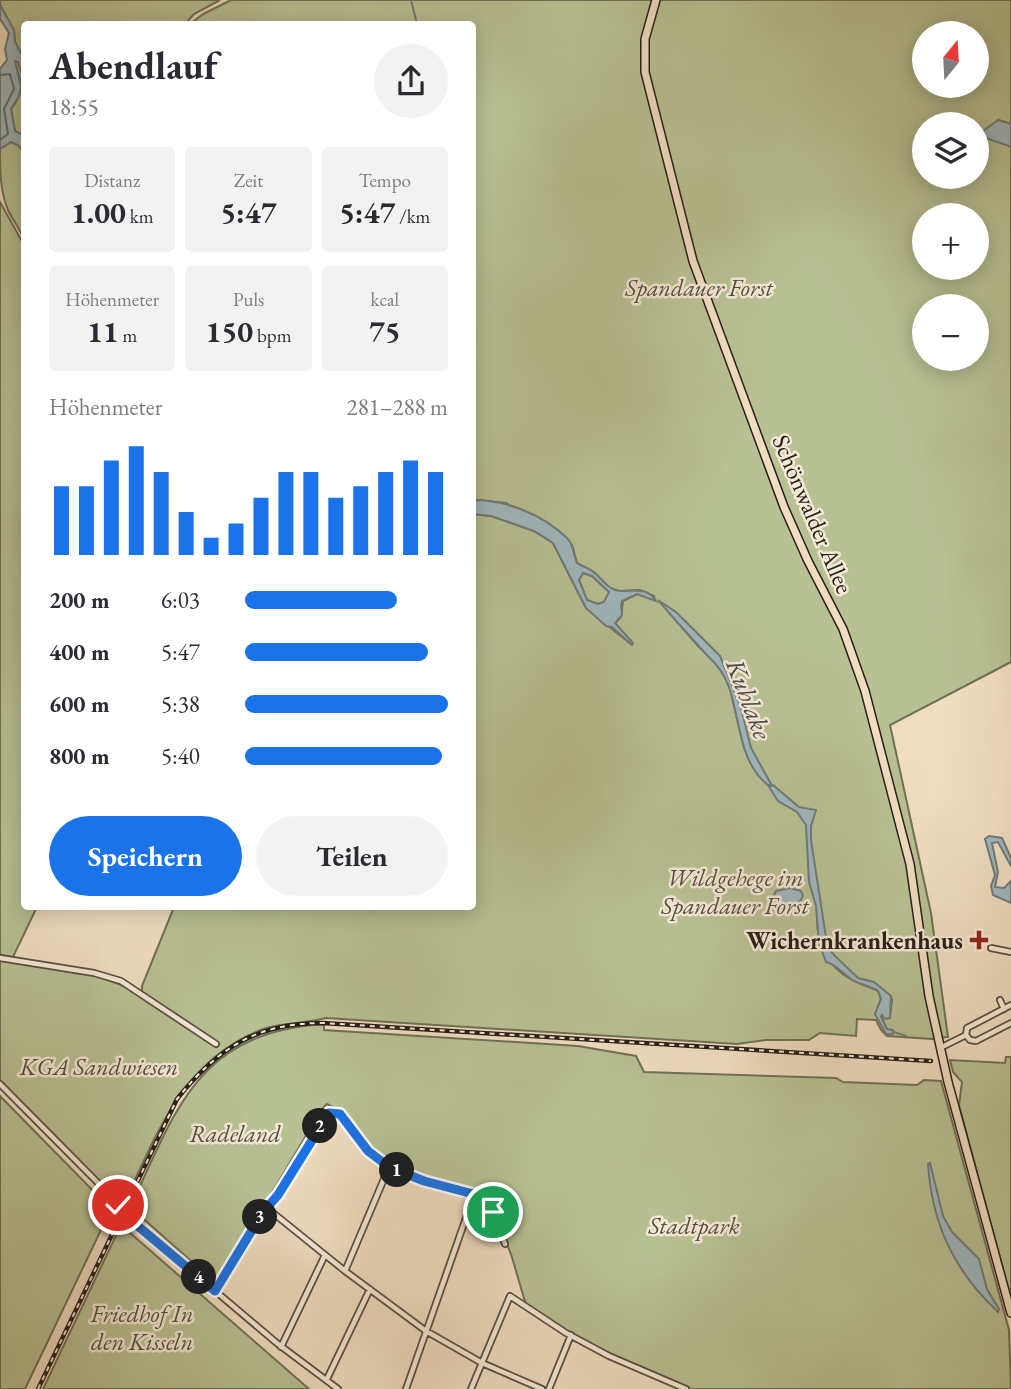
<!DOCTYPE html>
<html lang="de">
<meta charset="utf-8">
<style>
body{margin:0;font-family:"EB Garamond",serif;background:#f2f2f3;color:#2b2b33;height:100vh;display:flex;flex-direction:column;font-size:26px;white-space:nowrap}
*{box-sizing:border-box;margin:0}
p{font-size:23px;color:#7c7c81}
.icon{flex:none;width:38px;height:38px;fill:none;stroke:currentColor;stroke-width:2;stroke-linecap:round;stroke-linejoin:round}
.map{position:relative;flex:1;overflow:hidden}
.panel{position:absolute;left:21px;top:21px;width:455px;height:889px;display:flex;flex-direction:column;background:#fff;border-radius:7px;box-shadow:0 4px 18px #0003}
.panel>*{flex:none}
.needle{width:46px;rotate:18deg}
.fabs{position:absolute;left:912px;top:21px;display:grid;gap:14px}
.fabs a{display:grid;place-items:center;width:77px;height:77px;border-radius:50%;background:#fff;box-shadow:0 4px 18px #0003;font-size:35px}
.pin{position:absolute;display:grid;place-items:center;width:60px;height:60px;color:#fff;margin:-30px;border:4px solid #fff;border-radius:50%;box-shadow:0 2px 7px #0007}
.km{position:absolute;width:35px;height:35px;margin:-18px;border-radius:50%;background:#222;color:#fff;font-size:19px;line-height:35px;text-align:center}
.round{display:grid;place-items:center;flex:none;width:74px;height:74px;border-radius:37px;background:#f2f2f3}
.head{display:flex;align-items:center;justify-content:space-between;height:119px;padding:0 28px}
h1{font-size:38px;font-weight:700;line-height:52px}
.figures{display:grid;grid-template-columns:repeat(3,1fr);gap:10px;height:119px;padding:7px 28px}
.figures div{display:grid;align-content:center;border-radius:7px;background:#f2f2f3;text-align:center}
.figures b{font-size:30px;font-weight:700}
.figures small{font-size:19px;font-weight:400}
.figures p{font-size:19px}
.chart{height:196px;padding:14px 28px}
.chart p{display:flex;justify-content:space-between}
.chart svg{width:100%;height:126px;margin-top:7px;stroke:#1a73e8;stroke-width:6}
.button{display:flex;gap:14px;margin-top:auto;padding:14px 28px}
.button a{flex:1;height:80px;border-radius:42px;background:#1a73e8;color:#fff;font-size:28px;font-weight:700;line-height:80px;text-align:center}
.button a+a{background:#f2f2f3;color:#2b2b33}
ul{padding:0 28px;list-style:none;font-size:23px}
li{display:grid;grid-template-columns:112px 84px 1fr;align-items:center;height:52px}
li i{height:18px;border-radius:9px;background:#1a73e8}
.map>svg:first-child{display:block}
</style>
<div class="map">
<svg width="1011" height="1389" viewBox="0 0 1011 1389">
<rect width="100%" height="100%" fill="#f0ddc1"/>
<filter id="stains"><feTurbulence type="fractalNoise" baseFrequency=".00286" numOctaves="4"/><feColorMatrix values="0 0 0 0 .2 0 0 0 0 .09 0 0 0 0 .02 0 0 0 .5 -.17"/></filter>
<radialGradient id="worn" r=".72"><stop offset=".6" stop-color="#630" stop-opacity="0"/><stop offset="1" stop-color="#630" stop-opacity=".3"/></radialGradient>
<path fill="#b8c194" stroke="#707055" stroke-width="2" fill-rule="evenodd" d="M 0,0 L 220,0 L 194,14 L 185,24 L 24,24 L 24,59 L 15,42 L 14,30 L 0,5 Z
M 231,0 L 1011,0 L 1011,124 L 998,120 L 999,140 L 1011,147 L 1011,662 L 890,725 L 931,913 L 948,1037 L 932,1039 L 887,1036 L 881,1030 L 876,1020 L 857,1019 L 856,1036 L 820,1033 L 809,1040 L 766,1040 L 737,1044 L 326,1018 C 305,1024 283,1022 263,1029 C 180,1061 157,1136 121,1209 L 0,1084 L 0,960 L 95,975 L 142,993 L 142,986 L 174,907 L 472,906 L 473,514 L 491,516 L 534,531 L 553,543 L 586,608 L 632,645 L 615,623 L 621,617 L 623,601 L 637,594 L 655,600 L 654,596 L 640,590 L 619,591 L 610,588 L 594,572 L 577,563 L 572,545 L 506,503 L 473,500 L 472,24 L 190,24 L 203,14 ZM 924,33 L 976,33 L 976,86 L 924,86 ZM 924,124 L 976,124 L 976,177 L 924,177 ZM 924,215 L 976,215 L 976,268 L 924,268 ZM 924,306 L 976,306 L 976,359 L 924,359 ZM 663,605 L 683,619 L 720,656 L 751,748 L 770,784 L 768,785 L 758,775 L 744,748 L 730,689 L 724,675 L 711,658 L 698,646 ZM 817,912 C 825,937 833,967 860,979 C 872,984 882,989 892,999 L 890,1018 L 882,1015 L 881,1017 L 887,1029 L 875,1014 L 881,999 L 878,991 C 873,988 868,987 863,985 C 829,972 816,946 817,912 Z
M 14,60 L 18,62 L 24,80 L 24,132 L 21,134 L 15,131 L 11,109 L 16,102 L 20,79 Z
M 11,142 L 18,145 L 24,152 L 24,240 C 20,228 13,221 8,210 C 0,191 0,170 0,149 Z
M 0,202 L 24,245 L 24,906 L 37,907 L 13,957 L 0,955 Z
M 583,573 L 592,576 L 610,593 L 604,602 L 598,604 L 587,600 L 579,580 Z
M 324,1024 L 324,1030 L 578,1046 L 636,1056 L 644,1072 L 836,1078 L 843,1082 L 917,1085 L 924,1080 L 941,1081 L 1009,1330 L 1011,1389 L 691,1389 L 616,1357 L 570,1333 L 526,1305 L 511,1254 L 493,1211 L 481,1195 L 471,1190 L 432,1183 L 400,1169 L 368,1144 L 335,1108 L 327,1104 L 322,1109 L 217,1284 L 130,1207 C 178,1107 197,1033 324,1024 Z
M 1006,1057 L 1011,1057 L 1011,1299 L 959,1105 L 962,1082 L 953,1072 L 950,1060 L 1005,1063 Z
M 0,1096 L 111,1209 L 25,1389 L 0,1389 Z
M 121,1225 L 309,1389 L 43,1389 Z"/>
<path fill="#a0b8bf" stroke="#707b7b" stroke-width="2" fill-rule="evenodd" d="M 0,5 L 14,30 L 15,42 L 24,59 L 24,80 L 18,62 L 15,61 L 21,87 L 19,96 L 11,109 L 15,131 L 21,134 L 24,132 L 24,152 L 18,145 L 11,142 L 0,149 L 0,69 L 7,60 L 5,49 L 9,33 L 0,19 Z
M 998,120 L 1011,124 L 1011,147 C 1000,142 989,141 979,134 Z
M 473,500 C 506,500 542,514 567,538 C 574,545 573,554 577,563 C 582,567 587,567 592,571 C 602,578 607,590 620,591 C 634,592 647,586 656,601 L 637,594 L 622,601 L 621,606 L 622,615 L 615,623 L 633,643 L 632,645 L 612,627 L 606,626 L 586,608 L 553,543 L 534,531 L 491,516 L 473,514 ZM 583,573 L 592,576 L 609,592 L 604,602 L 598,604 L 587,600 L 579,580 Z
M 658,600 L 676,612 L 720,656 L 741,708 L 751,748 L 771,784 L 768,785 C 739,763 740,718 729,687 C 721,665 710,660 697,644 C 684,630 670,614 658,600 Z
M 773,785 L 799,807 L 816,810 L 811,826 L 811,840 L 827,944 L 832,953 L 858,978 L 874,982 L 891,996 L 890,1018 L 885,1019 L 882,1015 L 881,1017 L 887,1029 L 893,1030 L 893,1034 L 886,1034 L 875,1014 L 881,999 L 878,991 C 869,985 860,985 851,979 C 842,973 836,964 826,962 L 819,943 L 816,906 L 809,882 L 806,825 L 797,812 L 778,801 L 769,787 Z
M 989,836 L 1002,838 L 1011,858 L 1011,866 L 998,842 L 992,843 L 998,872 L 995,887 L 1004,888 L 1011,881 L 1011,903 L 993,895 L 991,886 L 995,875 L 985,839 Z
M 790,888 L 801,891 L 803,896 L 794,911 L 785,912 L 775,903 L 773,897 L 776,891 Z
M 930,1163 L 943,1216 L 952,1232 L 979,1259 L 987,1289 L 999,1309 L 998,1312 C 954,1271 932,1224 928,1164 Z"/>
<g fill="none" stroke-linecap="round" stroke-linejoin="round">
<path stroke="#646c6a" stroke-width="2" d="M 0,75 L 10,74 L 14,89 L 4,109 L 8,134 L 0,140"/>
<path stroke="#707b7b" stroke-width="2" d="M 411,0 L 417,24
M 894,1032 L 906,1036"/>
<g stroke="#594e41" stroke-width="8">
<path id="minor" d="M 991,948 L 1011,952
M 0,958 L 94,973 L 121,981 L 216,1044
M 1000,1000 L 1004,1009
M 1011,1005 L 967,1028 L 966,1035 L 970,1040 L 976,1041 L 1011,1023
M 940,1048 L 966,1035
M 0,1084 L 110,1195 L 130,1219 L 278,1344 L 338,1389
M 267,1208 L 345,1271 L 426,1331 L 482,1363 L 542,1389
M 345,1271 L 389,1167
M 215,1291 L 263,1212 L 278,1195 L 329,1113 L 340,1114 L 368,1151 L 389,1167 L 424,1181 L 481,1196 L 495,1216 L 505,1244
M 281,1347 L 325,1255
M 327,1379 L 370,1289
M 406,1389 L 474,1195
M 471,1389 L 510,1296 L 566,1333 L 609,1356 L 686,1389
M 549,1389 L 571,1335"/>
</g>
<g stroke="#271f16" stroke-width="10">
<path id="major" d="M 656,0 L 645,39 L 645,72 L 693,261 L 784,507 L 808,561 L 843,629 L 865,691 L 910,864 L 929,996 L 948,1082 L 1011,1313"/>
</g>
<use href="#minor" stroke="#f5e9d7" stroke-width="4.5"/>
<use href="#major" stroke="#f0ddc1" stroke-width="7"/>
<g stroke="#271f16" stroke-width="4.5">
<path id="rail" d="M 38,1389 L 177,1099 C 218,1048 256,1023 323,1023 L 931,1061"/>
</g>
<use href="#rail" stroke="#f5e9d7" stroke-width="2" stroke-dasharray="5" stroke-linecap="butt"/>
</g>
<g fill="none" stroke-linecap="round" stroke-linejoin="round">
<g stroke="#fff" stroke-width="14">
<path id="route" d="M 118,1205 L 139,1227 L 215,1291 L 263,1212 L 278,1195 L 329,1113 L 340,1114 L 368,1151 L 389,1167 L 424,1181 L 481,1196 L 493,1212"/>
</g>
<use href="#route" stroke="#1a73e8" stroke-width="9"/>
</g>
<path fill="#8f2418" stroke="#f5e9d7" stroke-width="2.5" d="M975.5 929.5h7v7h7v7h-7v7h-7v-7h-7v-7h7z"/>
<g text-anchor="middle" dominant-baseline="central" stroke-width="5" stroke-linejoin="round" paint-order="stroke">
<g font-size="24" font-style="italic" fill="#52503c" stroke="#f5e9d7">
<text x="699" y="287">Spandauer Forst</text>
<text x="735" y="877">Wildgehege im<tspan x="735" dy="28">Spandauer Forst</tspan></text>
<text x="99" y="1066">KGA Sandwiesen</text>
<text x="235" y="1133">Radeland</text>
<text x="694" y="1225">Stadtpark</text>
<text x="142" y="1313">Friedhof In<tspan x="142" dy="28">den Kisseln</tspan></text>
</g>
<g font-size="24" fill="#271f16" stroke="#f5e9d7">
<text transform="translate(813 514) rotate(67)">Schönwalder Allee</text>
</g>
<g font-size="24" font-weight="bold" fill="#271f16" stroke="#f5e9d7" text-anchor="end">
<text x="963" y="940">Wichernkrankenhaus</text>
</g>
<g font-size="26" font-style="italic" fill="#4b4d49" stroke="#f5e9d7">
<text transform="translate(749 699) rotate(69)">Kuhlake</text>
</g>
</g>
<rect width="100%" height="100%" filter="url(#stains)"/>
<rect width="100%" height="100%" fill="url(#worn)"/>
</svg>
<div class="fabs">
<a><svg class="needle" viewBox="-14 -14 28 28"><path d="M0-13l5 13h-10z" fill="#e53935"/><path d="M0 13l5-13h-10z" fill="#7c7c81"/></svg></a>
<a><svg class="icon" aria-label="layers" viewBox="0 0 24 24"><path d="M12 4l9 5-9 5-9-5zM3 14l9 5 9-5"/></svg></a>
<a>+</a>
<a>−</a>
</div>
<div class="pin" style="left:493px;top:1212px;background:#1e9e55"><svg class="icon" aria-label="arrive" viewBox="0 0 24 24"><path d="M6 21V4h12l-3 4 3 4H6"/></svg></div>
<div class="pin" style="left:118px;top:1205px;background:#d93025"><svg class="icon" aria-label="check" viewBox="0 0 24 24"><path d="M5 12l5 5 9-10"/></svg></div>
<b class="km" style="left:397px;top:1170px">1</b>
<b class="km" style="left:320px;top:1126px">2</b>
<b class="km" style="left:260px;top:1217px">3</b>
<b class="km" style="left:199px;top:1277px">4</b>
<section class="panel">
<div class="head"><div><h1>Abendlauf</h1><p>18:55</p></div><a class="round"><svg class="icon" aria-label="share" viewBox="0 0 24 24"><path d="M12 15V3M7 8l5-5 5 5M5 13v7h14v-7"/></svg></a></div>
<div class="figures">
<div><p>Distanz</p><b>1.00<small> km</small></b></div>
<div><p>Zeit</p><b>5:47</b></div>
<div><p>Tempo</p><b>5:47<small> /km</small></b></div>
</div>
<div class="figures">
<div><p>Höhenmeter</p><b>11<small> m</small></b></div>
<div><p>Puls</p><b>150<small> bpm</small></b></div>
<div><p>kcal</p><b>75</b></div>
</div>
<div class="chart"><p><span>Höhenmeter</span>281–288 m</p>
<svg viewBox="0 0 160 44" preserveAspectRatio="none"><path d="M5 44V20M15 44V20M25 44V11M35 44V6M45 44V15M55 44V29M65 44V38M75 44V33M85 44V24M95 44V15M105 44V15M115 44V24M125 44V20M135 44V15M145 44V11M155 44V15"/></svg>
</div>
<ul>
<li><b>200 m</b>6:03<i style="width:75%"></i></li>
<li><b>400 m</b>5:47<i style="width:90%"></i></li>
<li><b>600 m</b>5:38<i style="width:100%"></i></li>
<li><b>800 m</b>5:40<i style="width:97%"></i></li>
</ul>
<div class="button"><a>Speichern</a><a>Teilen</a></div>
</section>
</div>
